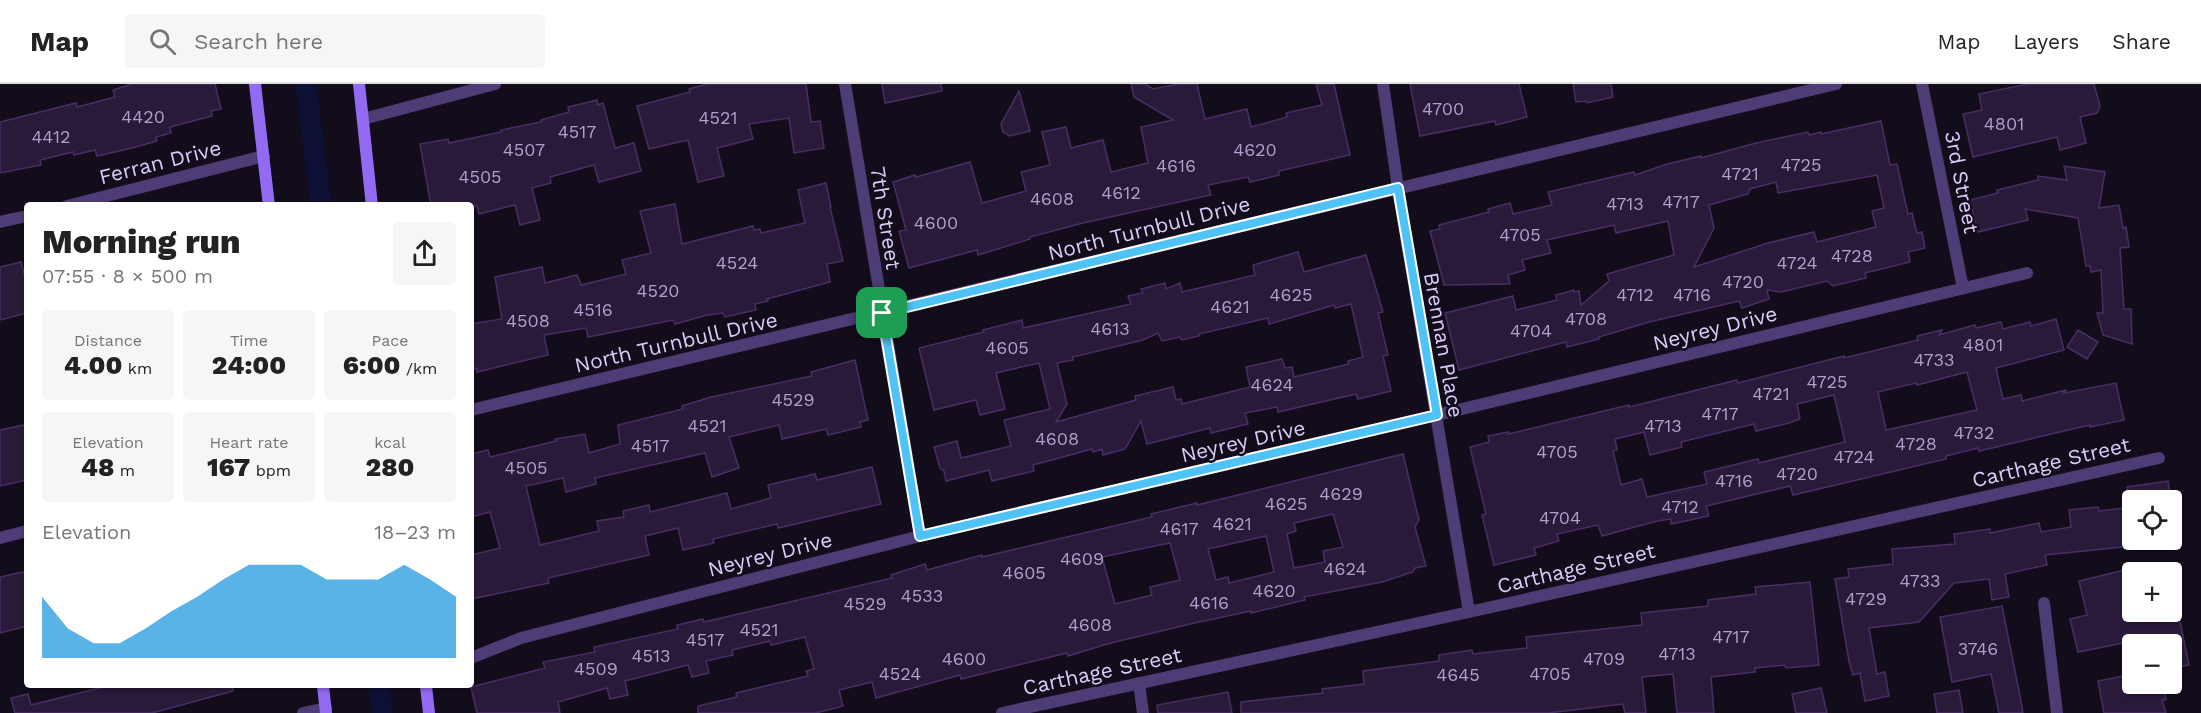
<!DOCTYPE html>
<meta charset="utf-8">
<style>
body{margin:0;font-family:"Work Sans",sans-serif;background:#f6f6f6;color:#222;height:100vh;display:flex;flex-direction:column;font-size:22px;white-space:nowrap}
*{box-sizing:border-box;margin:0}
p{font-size:20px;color:#767676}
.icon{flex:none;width:33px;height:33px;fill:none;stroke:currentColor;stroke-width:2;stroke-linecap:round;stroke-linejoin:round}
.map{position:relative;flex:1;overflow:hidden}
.panel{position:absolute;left:24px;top:118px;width:450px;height:486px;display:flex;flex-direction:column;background:#fff;border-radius:6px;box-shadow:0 2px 4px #0004}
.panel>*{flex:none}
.controls{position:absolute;left:2122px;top:406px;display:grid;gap:12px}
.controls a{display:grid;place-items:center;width:60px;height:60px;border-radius:6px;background:#fff;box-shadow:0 2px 4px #0004;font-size:30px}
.pin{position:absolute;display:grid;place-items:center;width:51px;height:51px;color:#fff;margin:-26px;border-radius:12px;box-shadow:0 3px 9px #0006}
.round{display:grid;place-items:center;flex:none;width:63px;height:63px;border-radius:6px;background:#f6f6f6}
.headline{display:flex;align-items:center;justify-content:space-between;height:102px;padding:0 18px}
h1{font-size:33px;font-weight:800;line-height:45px}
.stats{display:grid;grid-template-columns:repeat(3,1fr);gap:9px;height:102px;padding:6px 18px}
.stats div{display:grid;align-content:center;border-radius:6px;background:#f6f6f6;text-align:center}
.stats b{font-size:26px;font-weight:800}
.stats small{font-size:16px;font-weight:400}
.stats p{font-size:16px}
.chart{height:168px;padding:12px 18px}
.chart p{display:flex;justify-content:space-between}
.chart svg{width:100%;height:108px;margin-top:6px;fill:#1493de;opacity:.7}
header{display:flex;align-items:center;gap:36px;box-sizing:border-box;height:84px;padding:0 30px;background:#fff;border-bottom:2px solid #e0e0e0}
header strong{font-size:28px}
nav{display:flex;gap:33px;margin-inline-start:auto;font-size:21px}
.search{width:420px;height:54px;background:#f6f6f6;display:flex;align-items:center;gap:15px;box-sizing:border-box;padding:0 21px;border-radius:6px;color:#767676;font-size:22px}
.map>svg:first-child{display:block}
</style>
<header>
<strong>Map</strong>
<div class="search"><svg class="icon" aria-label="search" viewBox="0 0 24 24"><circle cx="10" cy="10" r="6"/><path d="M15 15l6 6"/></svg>Search here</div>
<nav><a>Map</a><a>Layers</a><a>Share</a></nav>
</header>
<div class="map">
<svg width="2201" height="629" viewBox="0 0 2201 629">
<rect width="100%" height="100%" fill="#130d1b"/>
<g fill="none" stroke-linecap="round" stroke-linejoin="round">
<path stroke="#0c1035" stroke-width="21" d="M 306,0 L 321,122
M 379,602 L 382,629"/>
</g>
<path fill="#2a1a3a" stroke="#482e64" stroke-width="1.5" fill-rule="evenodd" d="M 132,0 L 215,0 L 221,25 L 211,27 L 212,32 L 170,43 L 171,49 L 156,53 L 157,57 L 136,63 L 97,72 L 95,66 L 74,71 L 73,68 L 40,76 L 41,81 L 0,89 L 0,38 L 76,19 L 77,23 L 115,13 L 113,6 Z
M 707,0 L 806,0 L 811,38 L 820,37 L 824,64 L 794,69 L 789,34 L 749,40 L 753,55 L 717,64 L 724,92 L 698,98 L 688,56 L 649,65 L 637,22 L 690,8 L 689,5 Z
M 882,0 L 941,0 L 942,7 L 885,19 Z
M 1131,0 L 1145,0 L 1153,5 L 1178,0 L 1197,0 L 1205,35 L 1247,25 L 1251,43 L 1287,33 L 1286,29 L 1322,21 L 1316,0 L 1334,0 L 1350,71 L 1279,87 L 1279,91 L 1250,98 L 1248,93 L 1208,101 L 1211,111 L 1083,139 L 1030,153 L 1030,155 L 978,171 L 977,166 L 909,184 L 899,147 L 906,146 L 893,98 L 915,91 L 916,93 L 970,78 L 982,119 L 1026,107 L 1021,88 L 1050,81 L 1042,48 L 1066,43 L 1071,64 L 1103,56 L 1111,88 L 1148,79 L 1141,43 L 1173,36 L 1134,13 Z
M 1410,0 L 1519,0 L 1527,33 L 1496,41 L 1495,37 L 1420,52 Z
M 1573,0 L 1611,0 L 1613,13 L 1587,19 L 1586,17 L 1576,18 Z
M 2028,0 L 2094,0 L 2100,22 L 2097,29 L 2080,33 L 2086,59 L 2060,66 L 2057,53 L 1973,73 L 1963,30 L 1982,26 L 1979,10 Z
M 1019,7 L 1030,47 L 1010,52 L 1003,48 L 1001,40 Z
M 597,16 L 598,21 L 603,19 L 615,64 L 634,59 L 641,87 L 599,98 L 594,81 L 550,93 L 551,99 L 532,104 L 540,136 L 520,141 L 515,121 L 479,130 L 477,122 L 431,122 L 420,60 L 448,55 L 449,59 L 501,48 L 501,46 L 541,38 L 541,36 L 569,28 L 568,23 Z
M 1881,37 L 1890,81 L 1897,80 L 1908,130 L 1912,129 L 1917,149 L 1922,148 L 1925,164 L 1908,168 L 1910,178 L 1865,189 L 1866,194 L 1833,202 L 1827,197 L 1781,208 L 1767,206 L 1769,215 L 1742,224 L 1739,217 L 1649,238 L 1599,253 L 1599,255 L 1567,263 L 1566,258 L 1459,286 L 1445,229 L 1513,212 L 1516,226 L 1557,216 L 1556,211 L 1574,206 L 1574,208 L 1579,207 L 1581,221 L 1609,197 L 1607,190 L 1674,171 L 1668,137 L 1616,149 L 1614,141 L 1547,156 L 1551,169 L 1522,176 L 1525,186 L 1508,191 L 1510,200 L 1444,201 L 1430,147 L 1440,145 L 1439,141 L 1489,128 L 1488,125 L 1510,119 L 1513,130 L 1552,121 L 1548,108 L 1634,88 L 1635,91 L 1667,80 L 1701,72 L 1701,74 L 1756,59 L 1808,48 L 1809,51 L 1821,48 L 1821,50 ZM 1877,91 L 1884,124 L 1872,127 L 1876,143 L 1817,158 L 1814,148 L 1768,159 L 1694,183 L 1714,144 L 1709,121 L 1748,110 L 1750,105 L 1776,98 L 1778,109 Z
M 2064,82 L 2105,88 L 2099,124 L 2119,121 L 2123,144 L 2126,143 L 2129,163 L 2120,164 L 2124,225 L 2131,225 L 2132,260 L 2103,251 L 2097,229 L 2103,229 L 2101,186 L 2091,188 L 2090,182 L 2086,182 L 2078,134 L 2025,125 L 2028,136 L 1978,148 L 1970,116 L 1998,109 L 1997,106 L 2038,96 L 2038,92 L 2067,96 Z
M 826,99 L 831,123 L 830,123 L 843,177 L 827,180 L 830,198 L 767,215 L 768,217 L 755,220 L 756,226 L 725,233 L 723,229 L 707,231 L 675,240 L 673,236 L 588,253 L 586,244 L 544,251 L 548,271 L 477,288 L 477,284 L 471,286 L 471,240 L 502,235 L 495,193 L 542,183 L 545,199 L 577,191 L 581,201 L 626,190 L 622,176 L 651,169 L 640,127 L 675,120 L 682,160 L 753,142 L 754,146 L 760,145 L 761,149 L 805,139 L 798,106 Z
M 1298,168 L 1304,188 L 1366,171 L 1383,228 L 1378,229 L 1388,271 L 1383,272 L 1391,307 L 1358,315 L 1356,310 L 1278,328 L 1277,323 L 1245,329 L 1248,340 L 1211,349 L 1210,344 L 1147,360 L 1141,337 L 1125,365 L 1103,371 L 1102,365 L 1093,368 L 1092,365 L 1033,381 L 1034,387 L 992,397 L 989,386 L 946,397 L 944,387 L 940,384 L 934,363 L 957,357 L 961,374 L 1011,362 L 1004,336 L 1050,325 L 1039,279 L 996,289 L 1005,325 L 980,331 L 976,316 L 934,326 L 919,264 L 984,248 L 983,246 L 1022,236 L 1023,244 L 1131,220 L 1128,212 L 1143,209 L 1141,205 L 1165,199 L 1166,205 L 1180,199 L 1182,208 L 1255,191 L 1253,181 ZM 1351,220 L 1363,273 L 1348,277 L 1349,280 L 1294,293 L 1292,283 L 1285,284 L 1282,275 L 1246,283 L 1250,303 L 1182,320 L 1181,315 L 1176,316 L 1173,303 L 1135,312 L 1136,316 L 1056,338 L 1067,320 L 1057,279 L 1073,276 L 1073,273 L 1143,256 L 1158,249 L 1162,257 L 1180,253 L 1182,256 L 1199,252 L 1199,250 L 1268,234 L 1269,240 L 1334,221 L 1335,224 Z
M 21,178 L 27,201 L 27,229 L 0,236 L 0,183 Z
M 2056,235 L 2064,266 L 1996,284 L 2003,315 L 2021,311 L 2022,317 L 2066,306 L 2064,309 L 2116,299 L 2124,336 L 2090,343 L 2090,341 L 1979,367 L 1978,364 L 1946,372 L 1946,375 L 1793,411 L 1790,402 L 1706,422 L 1709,432 L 1671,440 L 1671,435 L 1657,437 L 1602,452 L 1598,441 L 1557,450 L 1559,457 L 1534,464 L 1536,471 L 1494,481 L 1482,431 L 1486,430 L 1470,363 L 1489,358 L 1488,352 L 1508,348 L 1508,350 L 1629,321 L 1629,323 L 1737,296 L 1738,299 L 1844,272 L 1844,274 L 1918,256 L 1917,252 L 1942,246 L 1939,251 L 1975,241 L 1976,244 L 2001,238 L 2003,245 L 2030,238 L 2031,242 ZM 1967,288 L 1977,326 L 1886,346 L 1878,308 L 1916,299 L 1917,301 ZM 1834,311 L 1845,358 L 1759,379 L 1758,375 L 1704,388 L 1707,400 L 1647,413 L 1642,395 L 1621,401 L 1613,367 L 1617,366 L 1615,355 L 1644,348 L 1650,371 L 1682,363 L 1681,358 L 1754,340 L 1756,347 L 1789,339 L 1800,335 L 1797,320 Z
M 2078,246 L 2098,258 L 2087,275 L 2067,263 Z
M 855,276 L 868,336 L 860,338 L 861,343 L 828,351 L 826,345 L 782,355 L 779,341 L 729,353 L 739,384 L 712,393 L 705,369 L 595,394 L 596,400 L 566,408 L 563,394 L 526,402 L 540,461 L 599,447 L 597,437 L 624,433 L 623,427 L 649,421 L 650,428 L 727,409 L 731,425 L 771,414 L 768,401 L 815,390 L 817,396 L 872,383 L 881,420 L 778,444 L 777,440 L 713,455 L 714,459 L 683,466 L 678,444 L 645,452 L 649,471 L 548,494 L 549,499 L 471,515 L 471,471 L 500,464 L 490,428 L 471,433 L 471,370 L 488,366 L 490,373 L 556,357 L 555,355 L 585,350 L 589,369 L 620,360 L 618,341 L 683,325 L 682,322 L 711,313 L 812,292 L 811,288 Z
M 24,341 L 27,352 L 27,396 L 0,402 L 0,346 Z
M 1403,370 L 1419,436 L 1415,443 L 1426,482 L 1415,484 L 1413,488 L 1382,498 L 1304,513 L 1305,516 L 1251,529 L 1251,527 L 1190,540 L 1107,560 L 1068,572 L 1067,569 L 961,595 L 960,591 L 876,614 L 872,598 L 839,606 L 843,622 L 816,629 L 698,629 L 698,622 L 737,613 L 736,609 L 808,592 L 806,587 L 814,585 L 805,553 L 771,561 L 770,557 L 732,566 L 733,571 L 706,577 L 709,589 L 692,593 L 688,581 L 625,597 L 628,611 L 610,615 L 607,604 L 558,618 L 560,629 L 477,629 L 471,603 L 545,584 L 543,578 L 595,568 L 594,563 L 678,545 L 677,541 L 703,535 L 704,538 L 892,494 L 891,491 L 925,480 L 927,486 L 982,471 L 982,473 L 1152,433 L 1151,430 L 1197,419 L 1197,421 ZM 1333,430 L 1343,463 L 1323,467 L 1325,478 L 1294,484 L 1287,450 L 1296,447 L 1294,439 ZM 1266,452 L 1274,488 L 1229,499 L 1228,493 L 1216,496 L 1208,465 ZM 1170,459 L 1180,496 L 1150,503 L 1152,511 L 1115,520 L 1102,473 Z
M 2168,397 L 2171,417 L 2129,417 L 2127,403 Z
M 2098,423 L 2099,427 L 2133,423 L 2133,462 L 2045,471 L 2047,481 L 2005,490 L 2009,513 L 1992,516 L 1989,495 L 1954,499 L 1919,538 L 1869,544 L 1877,590 L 1885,588 L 1889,612 L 1865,617 L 1860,589 L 1853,591 L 1849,577 L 1835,495 L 1849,493 L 1848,485 L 1893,480 L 1892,465 L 1955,460 L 1954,450 L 1990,445 L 1990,449 L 2039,439 L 2041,448 L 2071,443 L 2069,426 Z
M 2133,484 L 2133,528 L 2178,528 L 2189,581 L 2172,584 L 2172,552 L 2134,560 L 2133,557 L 2078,568 L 2070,535 L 2087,531 L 2079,497 Z
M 27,487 L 27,542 L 0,549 L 0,493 Z
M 1810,498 L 1819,581 L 1786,584 L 1785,581 L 1755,584 L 1755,588 L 1711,593 L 1714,629 L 1677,629 L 1673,590 L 1642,593 L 1646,629 L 1625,629 L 1623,620 L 1548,629 L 1241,629 L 1241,618 L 1323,609 L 1322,605 L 1364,600 L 1363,587 L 1439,577 L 1439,571 L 1472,566 L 1473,570 L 1527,564 L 1526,553 L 1642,541 L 1641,529 L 1708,522 L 1708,516 L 1756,510 L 1755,503 Z
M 2002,522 L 2020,612 L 2023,629 L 1999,629 L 1991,590 L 1952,598 L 1940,533 Z
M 2133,590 L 2133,600 L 2163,600 L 2166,616 L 2162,616 L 2166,629 L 2104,629 L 2098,597 Z
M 107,602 L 232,602 L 233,607 L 152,629 L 15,629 L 11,614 L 28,610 L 31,621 Z
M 1821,604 L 1827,629 L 1796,629 L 1792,610 Z
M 1959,606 L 1963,629 L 1937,629 L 1934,610 Z
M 1228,608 L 1232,629 L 1158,629 L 1157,621 Z"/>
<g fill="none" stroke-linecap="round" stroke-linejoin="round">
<path stroke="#4e3c76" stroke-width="12" d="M 845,0 L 920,452
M 1383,0 L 1398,104 L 1469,528
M 1922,0 L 1963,204
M 363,35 L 495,0
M 67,122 L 264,72
M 0,138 L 27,132
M 471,326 L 1836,0
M 0,454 L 27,447
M 2044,519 L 2057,629
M 471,574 L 521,554 L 920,452 L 1437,331 L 2027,189
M 1139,599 L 1143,629
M 303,629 L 326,624
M 1002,629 L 1469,528 L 2159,374"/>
<path stroke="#936bf2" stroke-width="12" d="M 255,0 L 269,122
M 359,0 L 372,122
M 323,602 L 326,629
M 426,602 L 429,629"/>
</g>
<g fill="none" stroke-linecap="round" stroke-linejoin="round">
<g stroke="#fff" stroke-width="12">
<path id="route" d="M 1398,104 L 1437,331 L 920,452 L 882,229 Z"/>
</g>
<use href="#route" stroke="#4fc3f7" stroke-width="8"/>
</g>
<g text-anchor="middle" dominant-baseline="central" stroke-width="5" stroke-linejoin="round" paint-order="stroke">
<g font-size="18" fill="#b09fca">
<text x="1443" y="24">4700</text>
<text x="143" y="32">4420</text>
<text x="718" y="33">4521</text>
<text x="2004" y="39">4801</text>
<text x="577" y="47">4517</text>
<text x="51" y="52">4412</text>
<text x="524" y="65">4507</text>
<text x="1255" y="65">4620</text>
<text x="1801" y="80">4725</text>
<text x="1176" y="81">4616</text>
<text x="1740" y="89">4721</text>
<text x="480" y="92">4505</text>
<text x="1121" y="108">4612</text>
<text x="1052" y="114">4608</text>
<text x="1681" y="117">4717</text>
<text x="1625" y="119">4713</text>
<text x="936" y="138">4600</text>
<text x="1520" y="150">4705</text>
<text x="1852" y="171">4728</text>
<text x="737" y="178">4524</text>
<text x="1797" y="178">4724</text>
<text x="1743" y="197">4720</text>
<text x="658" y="206">4520</text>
<text x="1291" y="210">4625</text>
<text x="1635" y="210">4712</text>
<text x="1692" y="210">4716</text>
<text x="1230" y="222">4621</text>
<text x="593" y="225">4516</text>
<text x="1586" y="234">4708</text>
<text x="528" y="236">4508</text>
<text x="1110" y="244">4613</text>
<text x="1531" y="246">4704</text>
<text x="1983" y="260">4801</text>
<text x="1007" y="263">4605</text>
<text x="1934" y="275">4733</text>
<text x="1827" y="297">4725</text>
<text x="1272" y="300">4624</text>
<text x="1771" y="309">4721</text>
<text x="793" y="315">4529</text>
<text x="1720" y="329">4717</text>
<text x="707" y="341">4521</text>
<text x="1663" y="341">4713</text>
<text x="1974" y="348">4732</text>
<text x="1057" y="354">4608</text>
<text x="1916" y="359">4728</text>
<text x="650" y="361">4517</text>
<text x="1557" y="367">4705</text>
<text x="1854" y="372">4724</text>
<text x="526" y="383">4505</text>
<text x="1797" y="389">4720</text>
<text x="1734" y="396">4716</text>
<text x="1341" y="409">4629</text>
<text x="1286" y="419">4625</text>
<text x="1680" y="422">4712</text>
<text x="1560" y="433">4704</text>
<text x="1232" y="439">4621</text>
<text x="1179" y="444">4617</text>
<text x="1082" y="474">4609</text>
<text x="1345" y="484">4624</text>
<text x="1024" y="488">4605</text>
<text x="1920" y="496">4733</text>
<text x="1274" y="506">4620</text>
<text x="922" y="511">4533</text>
<text x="1866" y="514">4729</text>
<text x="1209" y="518">4616</text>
<text x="865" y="519">4529</text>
<text x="1090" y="540">4608</text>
<text x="759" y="545">4521</text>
<text x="1731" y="552">4717</text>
<text x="705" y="555">4517</text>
<text x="1978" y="564">3746</text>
<text x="1677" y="569">4713</text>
<text x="651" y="571">4513</text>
<text x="964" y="574">4600</text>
<text x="1604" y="574">4709</text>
<text x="596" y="584">4509</text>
<text x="900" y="589">4524</text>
<text x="1550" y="589">4705</text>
<text x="1458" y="590">4645</text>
</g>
<g font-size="21" fill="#ddcbfa" stroke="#130d1b">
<text transform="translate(160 78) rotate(-14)">Ferran Drive</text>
<text transform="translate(1962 98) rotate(79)">3rd Street</text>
<text transform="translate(886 134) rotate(81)">7th Street</text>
<text transform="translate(1149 144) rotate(-14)">North Turnbull Drive</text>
<text transform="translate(1715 244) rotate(-14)">Neyrey Drive</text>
<text transform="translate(676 258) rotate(-13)">North Turnbull Drive</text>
<text transform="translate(1444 261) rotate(80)">Brennan Place</text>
<text transform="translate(1243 357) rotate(-13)">Neyrey Drive</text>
<text transform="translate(2051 378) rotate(-13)">Carthage Street</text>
<text transform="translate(770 470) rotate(-14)">Neyrey Drive</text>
<text transform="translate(1576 484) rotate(-13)">Carthage Street</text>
<text transform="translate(1102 587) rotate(-12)">Carthage Street</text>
</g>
</g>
</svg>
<div class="controls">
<a><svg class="icon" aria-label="locate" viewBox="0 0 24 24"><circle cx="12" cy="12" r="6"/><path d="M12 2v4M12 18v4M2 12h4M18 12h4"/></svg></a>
<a>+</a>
<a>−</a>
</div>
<div class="pin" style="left:882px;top:229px;background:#1e9e55"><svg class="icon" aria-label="arrive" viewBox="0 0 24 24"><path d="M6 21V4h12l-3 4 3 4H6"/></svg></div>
<section class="panel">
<div class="headline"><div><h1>Morning run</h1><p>07:55 · 8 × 500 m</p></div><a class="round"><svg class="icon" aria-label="share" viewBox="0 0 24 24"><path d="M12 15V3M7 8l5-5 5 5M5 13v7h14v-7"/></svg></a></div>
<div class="stats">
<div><p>Distance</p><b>4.00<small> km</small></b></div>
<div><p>Time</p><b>24:00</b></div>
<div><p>Pace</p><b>6:00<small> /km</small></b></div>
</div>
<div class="stats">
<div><p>Elevation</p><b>48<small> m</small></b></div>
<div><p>Heart rate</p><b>167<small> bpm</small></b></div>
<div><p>kcal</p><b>280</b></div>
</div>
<div class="chart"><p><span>Elevation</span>18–23 m</p>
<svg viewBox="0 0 160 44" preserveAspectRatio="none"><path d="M0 44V19L10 32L20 38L30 38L40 32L50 25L60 19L70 12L80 6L90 6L100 6L110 12L120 12L130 12L140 6L150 12L160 19V44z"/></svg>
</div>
</section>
</div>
